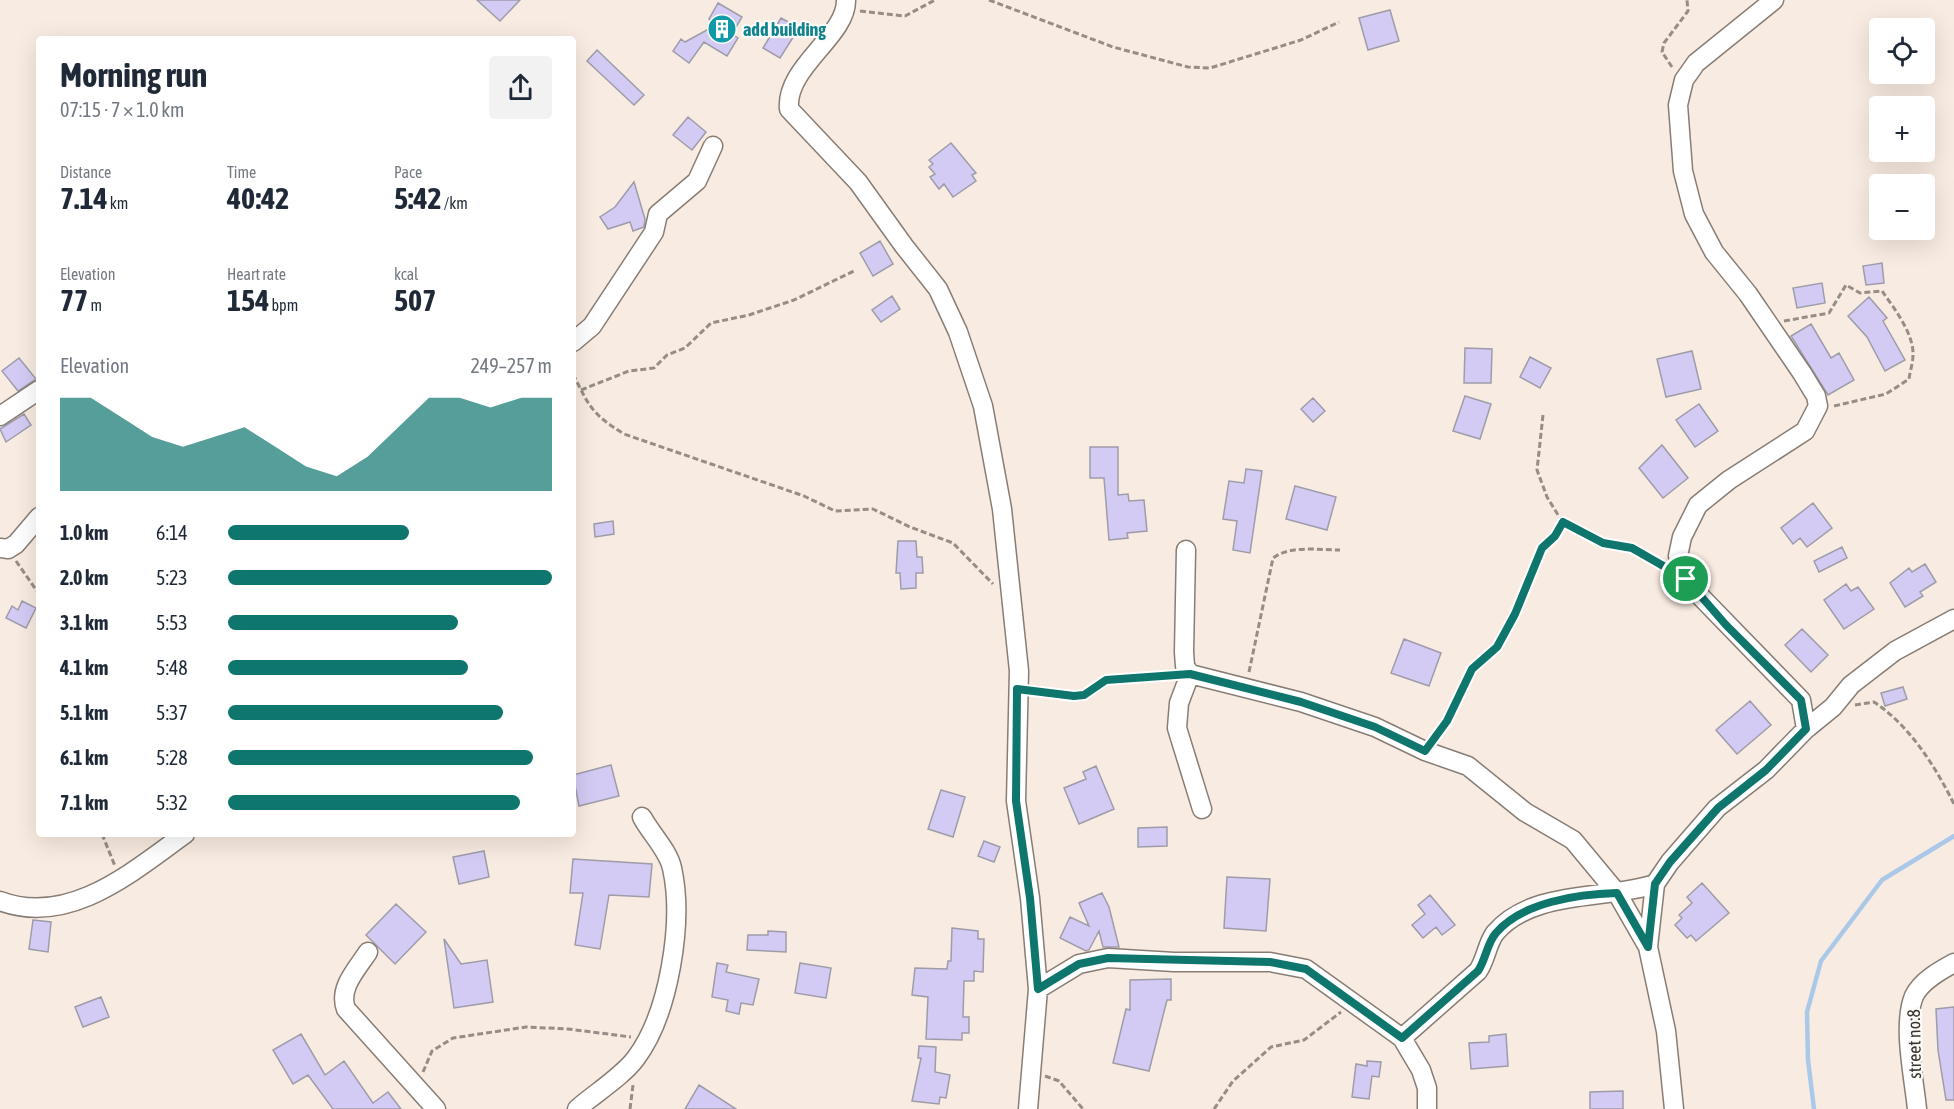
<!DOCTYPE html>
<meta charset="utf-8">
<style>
body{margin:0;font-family:"Asap Condensed",sans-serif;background:#f2f2f3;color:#1f2937;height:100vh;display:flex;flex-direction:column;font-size:22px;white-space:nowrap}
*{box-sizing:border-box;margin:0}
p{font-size:20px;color:#747a83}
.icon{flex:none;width:33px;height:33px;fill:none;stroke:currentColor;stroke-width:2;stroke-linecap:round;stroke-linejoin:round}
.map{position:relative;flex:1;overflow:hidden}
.details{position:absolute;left:36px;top:36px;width:540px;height:801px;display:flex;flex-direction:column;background:#fff;border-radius:6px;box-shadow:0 6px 24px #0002}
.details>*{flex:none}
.controls{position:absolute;left:1869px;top:18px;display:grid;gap:12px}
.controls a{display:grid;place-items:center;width:66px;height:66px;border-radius:6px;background:#fff;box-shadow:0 6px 24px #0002;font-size:30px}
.pin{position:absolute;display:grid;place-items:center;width:51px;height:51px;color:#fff;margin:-26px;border:3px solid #fff;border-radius:50%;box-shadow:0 2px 6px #0007}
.round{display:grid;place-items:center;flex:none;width:63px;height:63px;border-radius:6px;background:#f2f2f3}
.summary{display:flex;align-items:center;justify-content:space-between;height:102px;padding:0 24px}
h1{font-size:33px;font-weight:700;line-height:45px}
.figures{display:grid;grid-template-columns:repeat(3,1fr);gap:9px;height:102px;padding:6px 24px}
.figures div{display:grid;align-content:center}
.figures b{font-size:30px;font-weight:700}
.figures small{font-size:16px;font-weight:400}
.figures p{font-size:16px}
.chart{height:168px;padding:12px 24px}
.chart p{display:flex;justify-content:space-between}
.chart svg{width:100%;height:108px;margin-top:6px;fill:#0f766e;opacity:.7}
ul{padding:0 24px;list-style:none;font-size:20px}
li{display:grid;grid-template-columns:96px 72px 1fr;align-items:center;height:45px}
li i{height:15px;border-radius:8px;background:#0f766e}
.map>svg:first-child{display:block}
</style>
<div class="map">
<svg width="1954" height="1109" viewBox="0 0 1954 1109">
<rect width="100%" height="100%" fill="#f8ebe1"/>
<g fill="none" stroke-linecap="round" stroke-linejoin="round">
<path stroke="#aac9e9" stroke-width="4.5" d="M 1814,1109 L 1808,1060 L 1807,1012 L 1821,961 L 1882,880 L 1954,836"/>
</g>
<path fill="#d4cbf4" stroke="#9e9ca9" stroke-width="1.5" d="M 477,0 L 520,0 L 500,21 Z
M 718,3 L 742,17 L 732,34 L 738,38 L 727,56 L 704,42 L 689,63 L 673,51 L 681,39 L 685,42 L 718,24 L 709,19 Z
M 1390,10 L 1399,41 L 1368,50 L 1359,18 Z
M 781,18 L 799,28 L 780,58 L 763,48 Z
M 597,50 L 644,95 L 634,105 L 587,61 Z
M 688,117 L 706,132 L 692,150 L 673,135 Z
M 951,143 L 976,173 L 972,175 L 976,181 L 953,197 L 944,184 L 939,189 L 930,177 L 935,174 L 929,167 L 933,164 L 929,160 Z
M 634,182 L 645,219 L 644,227 L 633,231 L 630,222 L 608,229 L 600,217 L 615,207 Z
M 880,241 L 893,264 L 873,276 L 860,253 Z
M 1882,263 L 1884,283 L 1866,285 L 1863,266 Z
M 1822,283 L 1825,303 L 1797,308 L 1793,288 Z
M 892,296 L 900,309 L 881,322 L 872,310 Z
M 1869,297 L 1887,318 L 1883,321 L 1905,360 L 1885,371 L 1867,337 L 1848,316 Z
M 1811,324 L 1831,358 L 1839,353 L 1854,380 L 1828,395 L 1791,336 Z
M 1465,348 L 1492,349 L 1491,383 L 1464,383 Z
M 1692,351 L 1701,389 L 1666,397 L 1657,359 Z
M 1530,357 L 1551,368 L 1540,388 L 1520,377 Z
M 19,358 L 36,379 L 18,391 L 2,371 Z
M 1465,396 L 1491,404 L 1480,439 L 1453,431 Z
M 1313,398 L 1325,411 L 1313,422 L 1301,409 Z
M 1699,404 L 1718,431 L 1695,447 L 1676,420 Z
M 24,414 L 31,425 L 6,442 L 0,429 Z
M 1662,445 L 1688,478 L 1663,498 L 1639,468 Z
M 1090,447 L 1118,447 L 1118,495 L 1128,494 L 1129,501 L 1144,500 L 1147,531 L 1127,533 L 1128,538 L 1109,540 L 1104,478 L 1090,478 Z
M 1246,469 L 1262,471 L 1250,553 L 1233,550 L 1237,521 L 1223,519 L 1229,481 L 1244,483 Z
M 1295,486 L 1336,497 L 1327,530 L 1286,519 Z
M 1813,503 L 1832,528 L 1807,547 L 1800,538 L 1793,544 L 1781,528 Z
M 613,521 L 614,534 L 595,537 L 594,524 Z
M 898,541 L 916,541 L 917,557 L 922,557 L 923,573 L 916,573 L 916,588 L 901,589 L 900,573 L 896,573 Z
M 1842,547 L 1847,558 L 1819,572 L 1814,561 Z
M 1925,564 L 1936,582 L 1920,592 L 1923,596 L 1905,607 L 1890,583 L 1909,568 L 1912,572 Z
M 1846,584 L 1851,591 L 1858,587 L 1874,609 L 1844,629 L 1824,600 Z
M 22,601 L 36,608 L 26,628 L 6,618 L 12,606 L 18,610 Z
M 1802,629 L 1828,655 L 1811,672 L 1785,645 Z
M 1404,639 L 1441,653 L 1429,686 L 1391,673 Z
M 1903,687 L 1907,699 L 1885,706 L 1881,693 Z
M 1750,701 L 1771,725 L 1737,754 L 1716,730 Z
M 611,765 L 619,796 L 579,806 L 573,775 Z
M 1096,766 L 1114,809 L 1079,824 L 1064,788 L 1086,779 L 1083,772 Z
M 941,790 L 965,797 L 953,837 L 928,829 Z
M 1167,827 L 1167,846 L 1138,847 L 1138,828 Z
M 984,841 L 1000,847 L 994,862 L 978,856 Z
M 484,851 L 489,877 L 459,884 L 453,857 Z
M 573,859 L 652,864 L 649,897 L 609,895 L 600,949 L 575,945 L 583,893 L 570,893 Z
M 1227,877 L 1270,879 L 1266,931 L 1224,928 Z
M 1702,883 L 1729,913 L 1696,941 L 1691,935 L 1687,938 L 1675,925 L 1682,918 L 1679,915 L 1692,903 L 1687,897 Z
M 1102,893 L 1109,907 L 1119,947 L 1103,947 L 1099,931 L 1089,950 L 1086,951 L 1060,938 L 1070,917 L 1089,926 L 1079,903 Z
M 1430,895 L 1455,925 L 1442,935 L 1436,927 L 1423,938 L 1412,925 L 1425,914 L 1418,905 Z
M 396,904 L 426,932 L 395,964 L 366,935 Z
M 33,920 L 51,922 L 48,952 L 29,949 Z
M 952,928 L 978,931 L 978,939 L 984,939 L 983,972 L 974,971 L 974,981 L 964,981 L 963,1017 L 969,1017 L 969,1033 L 962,1033 L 962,1040 L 926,1039 L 928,997 L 912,995 L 915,968 L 947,969 L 948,961 L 951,961 Z
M 768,931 L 786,932 L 786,952 L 747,950 L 748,935 L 768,935 Z
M 444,939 L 461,964 L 487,960 L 493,1002 L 454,1008 Z
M 717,963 L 728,965 L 726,972 L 759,979 L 753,1005 L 741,1003 L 739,1014 L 726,1011 L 728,1000 L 712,997 Z
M 800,963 L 831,968 L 826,998 L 795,993 Z
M 1171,979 L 1171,1000 L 1167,1000 L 1149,1071 L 1113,1063 L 1126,1009 L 1130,1010 L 1130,980 Z
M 101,997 L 109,1017 L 83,1027 L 75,1007 Z
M 1954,1007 L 1954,1100 L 1946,1100 L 1938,1050 L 1936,1009 Z
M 301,1034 L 325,1075 L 344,1061 L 373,1103 L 388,1092 L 401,1109 L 333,1109 L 308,1075 L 293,1084 L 273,1050 Z
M 1506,1034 L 1508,1066 L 1471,1069 L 1469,1043 L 1489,1042 L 1489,1036 Z
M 919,1046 L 936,1047 L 935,1072 L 950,1075 L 946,1098 L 940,1097 L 939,1104 L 912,1101 L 921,1058 L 918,1058 Z
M 1367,1061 L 1381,1062 L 1379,1077 L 1372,1076 L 1369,1099 L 1352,1097 L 1356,1064 L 1367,1066 Z
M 699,1085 L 736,1109 L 685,1109 Z
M 1623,1091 L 1623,1109 L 1590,1109 L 1590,1092 Z"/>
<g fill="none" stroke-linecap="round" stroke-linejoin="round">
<g stroke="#887d74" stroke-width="21">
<path id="minor" d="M 846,0 C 847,36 785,67 789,109 L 858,182 L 904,246 L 938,289 L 958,332 L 983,406 L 1002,509 L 1019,671 L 1016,801 L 1030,898 L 1038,989 L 1028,1109
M 573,342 L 592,326 L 654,232 L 658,214 L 697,181 L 713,146
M 0,416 L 39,390
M 0,548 L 8,549 L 16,544 L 39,517
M 1186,550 L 1184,652 L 1185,666 L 1190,674 L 1301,702 L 1375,727 L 1425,751 L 1468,766 L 1525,812 L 1573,840 L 1617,893 L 1648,947
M 1190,674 L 1179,703 L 1177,728 L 1202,809
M 1806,729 L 1833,707 L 1851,685 L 1895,651 L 1954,619
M 0,901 C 69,927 132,872 185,834
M 368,952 C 357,969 338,988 346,1009 L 436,1109
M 1038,989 L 1079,964 L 1108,958 L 1174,962 L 1270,962 L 1306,969 L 1402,1038 L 1421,1070 L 1427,1088 L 1427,1109
M 1402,1038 L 1478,971 C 1486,959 1487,944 1495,933 C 1532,889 1607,900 1655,884
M 577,1109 C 594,1094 623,1076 636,1058 C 669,1014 684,922 672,868 C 668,850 651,834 642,817
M 1674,1109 L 1666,1031 L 1648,947 L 1655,884 L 1670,862 L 1717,808 L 1766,770 L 1806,729 L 1801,700 L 1702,598 L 1686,579 L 1678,556 L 1682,537 L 1698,505 L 1729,480 L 1805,431 L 1818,406 L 1816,396 L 1802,373 L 1748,294 L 1714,252 L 1694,214 L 1683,171 L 1678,105 L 1684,80 L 1696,63 L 1774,0
M 1917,1109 C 1914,1078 1902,1025 1914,996 C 1921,981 1941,970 1954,963"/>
</g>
<path stroke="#958d86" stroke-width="3" stroke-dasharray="6 3" stroke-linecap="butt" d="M 989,0 L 1113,47 L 1188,67 L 1210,68 L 1301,40 L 1339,22
M 860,11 L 905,16 L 935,0
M 1672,67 L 1662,52 L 1664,43 L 1688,11 L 1687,0
M 1784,321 L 1829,313 L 1846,285 L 1860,293 L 1882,291 C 1894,308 1914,334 1913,355 C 1913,363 1910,371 1909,379 L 1886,394 L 1834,406
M 573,374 C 590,408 592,414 624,434 L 804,496 L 835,511 L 873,509 L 910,527 L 953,543 L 993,584
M 581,390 L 629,371 L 654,368 L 667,355 L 685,348 L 711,323 L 749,315 L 794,300 L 856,270
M 1543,415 L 1537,470 L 1547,497 L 1563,523 L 1603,543 L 1632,548 L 1664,566
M 16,561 L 39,594
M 1249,672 L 1273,558 C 1290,545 1320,550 1340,550
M 1033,692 L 1052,695 L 1084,695 L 1106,680 L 1171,675
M 1855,705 L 1874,702 C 1910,726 1935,766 1954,804
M 1435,737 L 1447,721 L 1472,669 L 1497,647 L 1515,614 L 1542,548 L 1555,536 L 1563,523
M 102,834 L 115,866
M 423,1072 L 432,1051 L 453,1038 L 526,1027 L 568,1029 L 631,1037
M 1045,1076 L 1059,1081 L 1083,1109
M 630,1109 L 633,1085
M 1214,1109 L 1233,1081 L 1271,1047 L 1304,1040 L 1341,1012"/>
<use href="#minor" stroke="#fff" stroke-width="18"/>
</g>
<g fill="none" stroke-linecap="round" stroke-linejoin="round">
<g stroke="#fff" stroke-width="12">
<path id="route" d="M 1563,522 L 1603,543 L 1632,548 L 1686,579 L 1726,625 L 1801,700 L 1806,729 L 1766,770 L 1718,808 L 1670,862 L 1655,884 L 1648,947 L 1617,893 C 1579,894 1522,902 1496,933 C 1487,943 1486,959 1478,971 L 1402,1038 L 1306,969 L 1270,962 L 1108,958 L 1079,964 L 1038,989 L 1030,898 L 1016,801 L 1017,689 L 1074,696 L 1084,695 L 1106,680 L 1190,674 L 1301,702 L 1375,727 L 1425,751 L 1447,721 L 1472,669 L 1497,647 L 1515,614 L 1542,548 L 1555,536 Z"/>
</g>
<use href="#route" stroke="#0f766e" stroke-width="8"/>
</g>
<defs>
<g id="building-disc" transform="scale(1.5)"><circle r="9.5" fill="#0f9aa8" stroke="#fdfbf8"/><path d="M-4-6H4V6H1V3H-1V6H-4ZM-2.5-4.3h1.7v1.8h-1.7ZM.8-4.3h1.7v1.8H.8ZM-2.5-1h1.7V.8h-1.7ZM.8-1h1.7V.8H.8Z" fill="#fff"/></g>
</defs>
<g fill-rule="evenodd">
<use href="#building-disc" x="722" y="29"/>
</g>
<g text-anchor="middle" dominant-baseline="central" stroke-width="4.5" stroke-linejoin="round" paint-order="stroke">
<g font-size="18" font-weight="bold" fill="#0d838f" stroke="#fdfbf8" text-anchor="start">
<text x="743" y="29">add building</text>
</g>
<g font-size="18" fill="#383430" stroke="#fdfbf8">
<text transform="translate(1914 1044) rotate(-91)">street no:8</text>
</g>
</g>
</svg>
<div class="controls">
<a><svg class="icon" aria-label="locate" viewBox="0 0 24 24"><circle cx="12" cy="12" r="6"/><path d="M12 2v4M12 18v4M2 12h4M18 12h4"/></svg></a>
<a>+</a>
<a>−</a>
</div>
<div class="pin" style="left:1686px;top:579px;background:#1e9e55"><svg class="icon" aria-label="arrive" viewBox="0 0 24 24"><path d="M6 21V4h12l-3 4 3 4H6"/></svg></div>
<section class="details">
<div class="summary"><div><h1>Morning run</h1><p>07:15 · 7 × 1.0 km</p></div><a class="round"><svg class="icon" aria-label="share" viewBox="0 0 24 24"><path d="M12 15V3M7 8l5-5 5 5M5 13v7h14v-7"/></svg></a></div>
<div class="figures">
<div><p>Distance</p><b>7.14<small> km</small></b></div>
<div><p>Time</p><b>40:42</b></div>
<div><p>Pace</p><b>5:42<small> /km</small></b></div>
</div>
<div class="figures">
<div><p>Elevation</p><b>77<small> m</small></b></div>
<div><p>Heart rate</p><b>154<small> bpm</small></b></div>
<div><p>kcal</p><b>507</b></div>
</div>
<div class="chart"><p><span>Elevation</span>249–257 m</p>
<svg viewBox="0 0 160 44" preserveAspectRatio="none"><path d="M0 44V6L10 6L20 14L30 22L40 26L50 22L60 18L70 26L80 34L90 38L100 30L110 18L120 6L130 6L140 10L150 6L160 6V44z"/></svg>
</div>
<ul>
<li><b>1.0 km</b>6:14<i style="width:56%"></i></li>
<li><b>2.0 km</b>5:23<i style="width:100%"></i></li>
<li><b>3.1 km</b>5:53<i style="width:71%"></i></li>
<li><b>4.1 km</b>5:48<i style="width:74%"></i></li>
<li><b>5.1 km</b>5:37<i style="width:85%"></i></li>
<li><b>6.1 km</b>5:28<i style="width:94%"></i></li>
<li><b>7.1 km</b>5:32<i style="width:90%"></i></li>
</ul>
</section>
</div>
